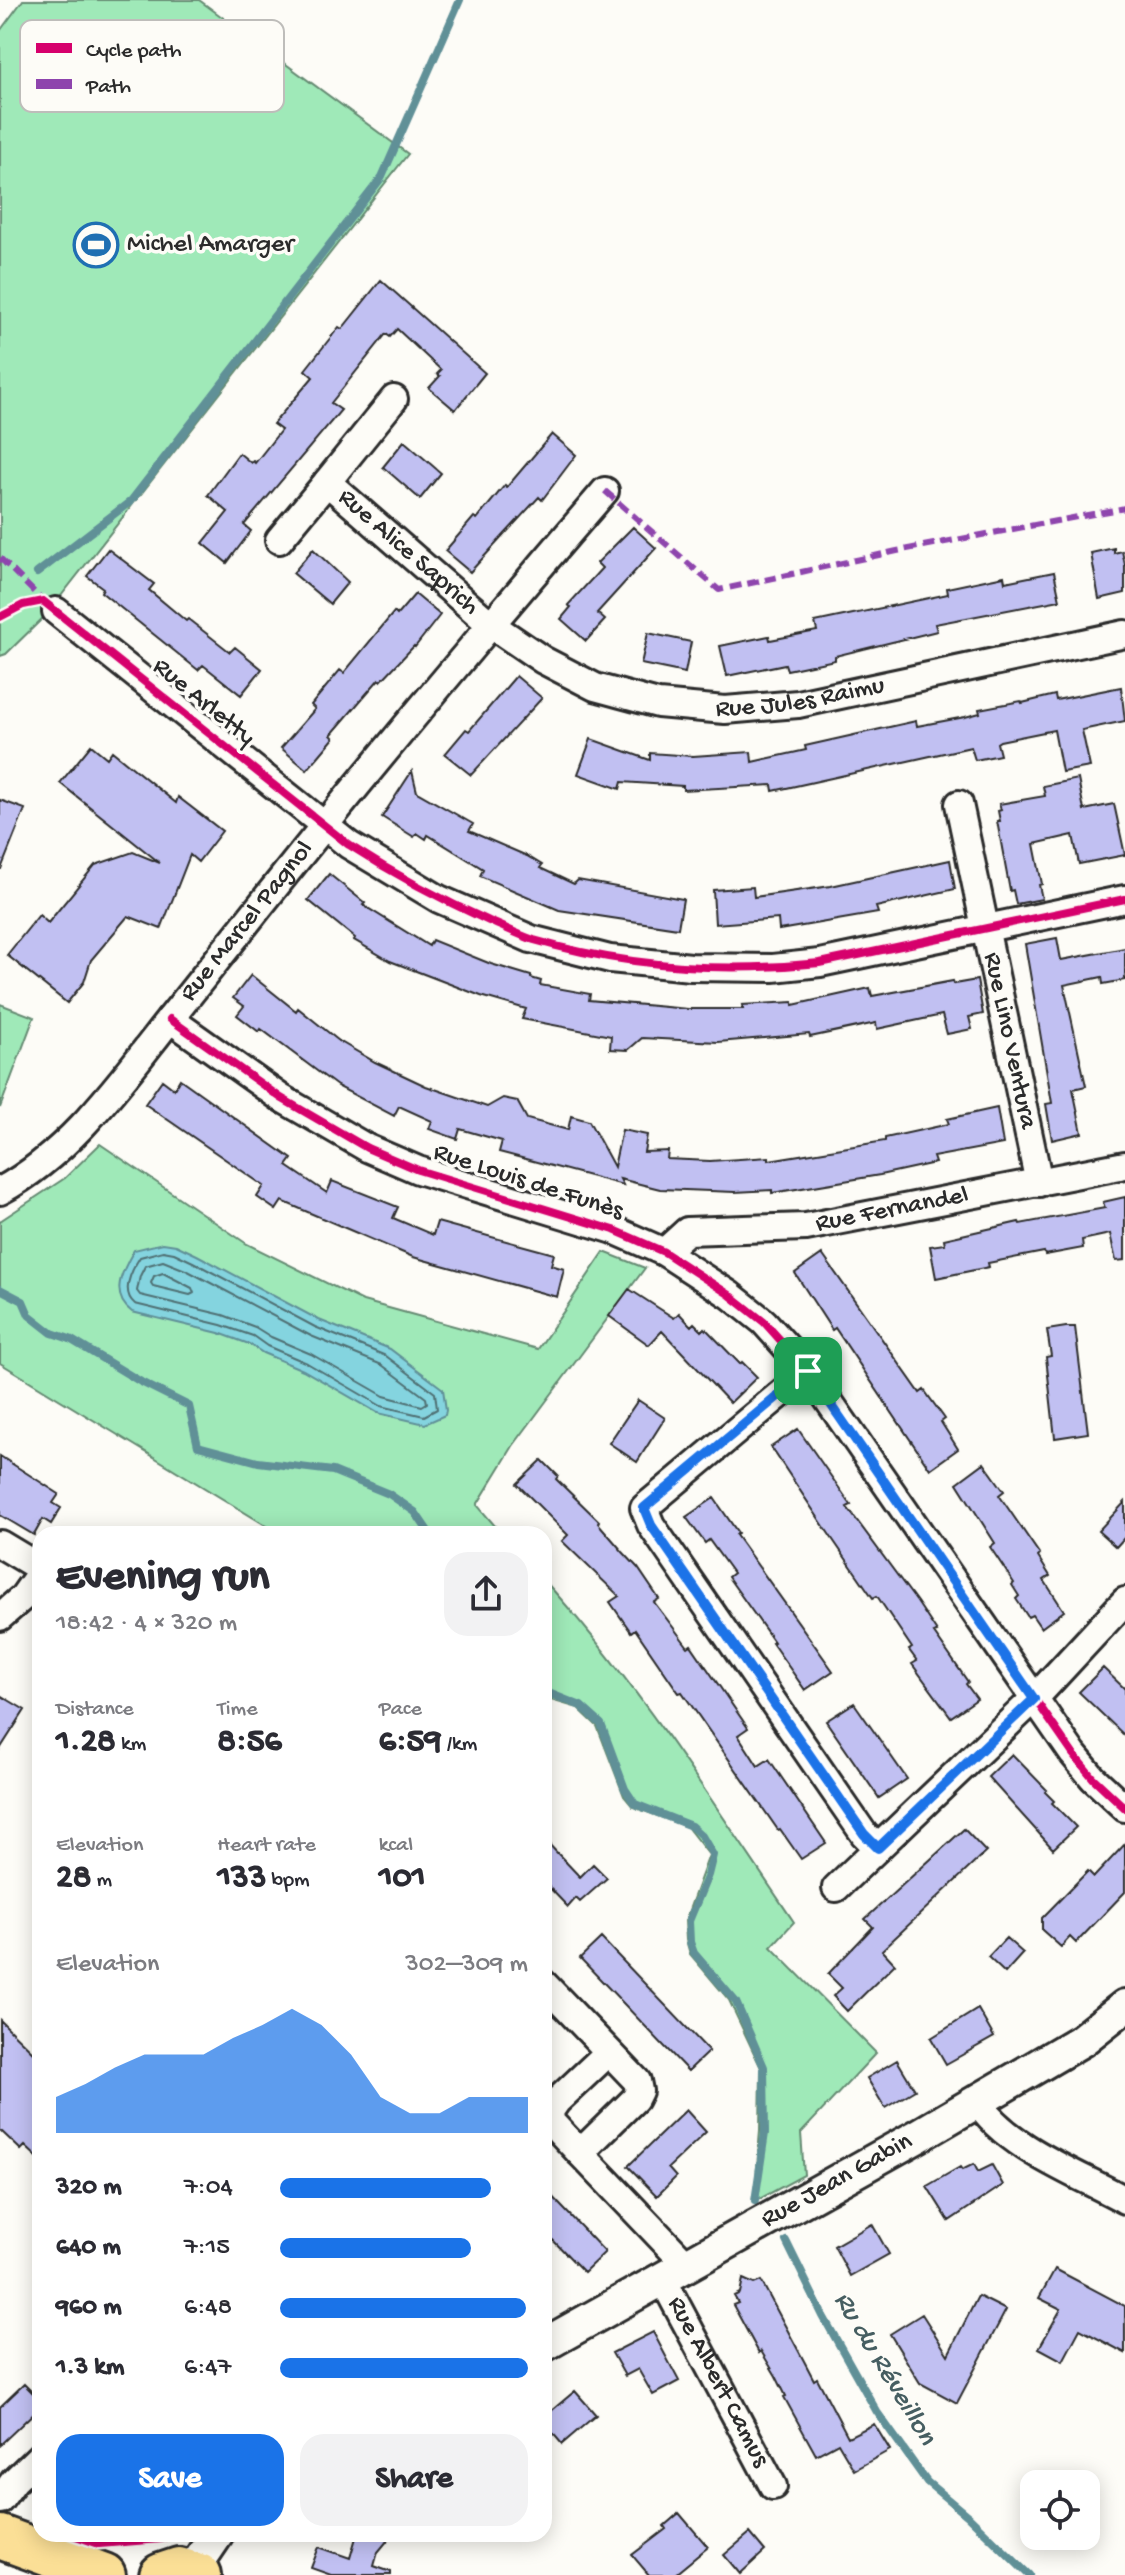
<!DOCTYPE html>
<meta charset="utf-8">
<style>
body{margin:0;font-family:"Gochi Hand",sans-serif;background:#f2f2f3;color:#2b2b33;height:100vh;display:flex;flex-direction:column;font-size:30px;white-space:nowrap}
*{box-sizing:border-box;margin:0}
p{font-size:26px;color:#7c7c81}
.icon{flex:none;width:44px;height:44px;fill:none;stroke:currentColor;stroke-width:2;stroke-linecap:round;stroke-linejoin:round}
.map{position:relative;flex:1;overflow:hidden}
.drawer{position:absolute;left:32px;top:1526px;width:520px;height:1016px;display:flex;flex-direction:column;background:#fff;border-radius:24px;box-shadow:0 4px 20px #0003}
.drawer>*{flex:none}
.controls{position:absolute;left:1020px;top:2470px;display:grid;gap:16px}
.controls a{display:grid;place-items:center;width:80px;height:80px;border-radius:16px;background:#fff;box-shadow:0 4px 20px #0003;font-size:40px}
.pin{position:absolute;display:grid;place-items:center;width:68px;height:68px;color:#fff;margin:-34px;border-radius:16px;box-shadow:0 4px 12px #0006}
.round{display:grid;place-items:center;flex:none;width:84px;height:84px;border-radius:24px;background:#f2f2f3}
.head{display:flex;align-items:center;justify-content:space-between;height:136px;padding:0 24px}
h1{font-size:44px;font-weight:700;line-height:60px}
.stats{display:grid;grid-template-columns:repeat(3,1fr);gap:12px;height:136px;padding:8px 24px}
.stats div{display:grid;align-content:center}
.stats b{font-size:34px;font-weight:700}
.stats small{font-size:22px;font-weight:400}
.stats p{font-size:22px}
.chart{height:224px;padding:16px 24px}
.chart p{display:flex;justify-content:space-between}
.chart svg{width:100%;height:144px;margin-top:8px;fill:#1a73e8;opacity:.7}
.button{display:flex;gap:16px;margin-top:auto;padding:16px 24px}
.button a{flex:1;height:92px;border-radius:24px;background:#1a73e8;color:#fff;font-size:32px;font-weight:700;line-height:92px;text-align:center}
.button a+a{background:#f2f2f3;color:#2b2b33}
ul{padding:0 24px;list-style:none;font-size:26px}
li{display:grid;grid-template-columns:128px 96px 1fr;align-items:center;height:60px}
li i{height:20px;border-radius:10px;background:#1a73e8}
.map>svg:first-child{display:block}
</style>
<div class="map">
<svg width="1125" height="2575" viewBox="0 0 1125 2575">
<rect width="100%" height="100%" fill="#fdfcf7"/>
<filter id="ink" filterUnits="userSpaceOnUse"><feTurbulence type="fractalNoise" baseFrequency=".0125" numOctaves="2"/><feDisplacementMap in="SourceGraphic" scale="16" xChannelSelector="R" yChannelSelector="G"/><feConvolveMatrix kernelMatrix="1 2 1 2 8 2 1 2 1" color-interpolation-filters="sRGB"/></filter>
<g filter="url(#ink)">
<path fill="#9fe9b8" stroke="#658a72" stroke-width="2" d="M 23,0 L 199,0 L 408,154 L 46,615 L 6,654 L 0,656 L 0,31 Z
M 0,1004 L 34,1017 L 0,1108 Z
M 100,1144 L 247,1244 L 363,1301 L 538,1349 L 604,1252 L 645,1268 L 513,1446 L 477,1505 L 502,1534 L 280,1534 L 0,1363 L 0,1221 L 65,1178 Z
M 544,1580 C 639,1685 714,1805 794,1922 L 771,1947 L 876,2053 L 801,2133 L 804,2175 L 754,2202 L 760,2131 L 761,2068 L 729,2000 L 690,1954 L 686,1940 L 685,1921 L 709,1855 L 687,1827 L 633,1807 L 624,1796 L 597,1726 L 578,1708 L 544,1698 Z"/>
<path fill="#84d4df" stroke="#609097" stroke-width="2" d="M 163,1243 L 176,1245 L 197,1255 L 319,1320 L 390,1349 L 443,1389 L 446,1410 L 445,1415 L 425,1424 L 378,1413 L 303,1370 L 263,1353 L 249,1344 L 219,1333 L 132,1312 C 109,1295 122,1271 134,1250 Z"/>
<g fill="none" stroke-linecap="round" stroke-linejoin="round">
<path stroke="#4f6f73" stroke-width="2" d="M 163,1251 L 174,1253 L 193,1262 L 315,1327 L 386,1356 L 435,1393 L 437,1409 L 424,1416 L 381,1406 L 307,1363 L 267,1346 L 253,1336 L 221,1325 L 135,1304 C 120,1292 131,1271 140,1257 Z
M 163,1261 L 188,1271 L 311,1336 L 382,1365 L 426,1398 L 427,1403 L 422,1406 L 384,1396 L 311,1354 L 271,1337 L 255,1327 L 223,1315 L 140,1295 L 137,1291 L 140,1276 L 145,1266 Z
M 163,1273 L 192,1288 L 194,1293 L 190,1295 L 153,1286 L 151,1283 L 154,1276 Z"/>
<path stroke="#609097" stroke-width="8" d="M 37,573 L 131,501 L 382,177 L 460,0
M 0,1289 L 23,1301 L 29,1315 L 52,1333 L 70,1339 L 141,1382 L 189,1406 L 198,1446 L 258,1462 L 333,1471 L 389,1494 L 415,1512 L 430,1534
M 544,1694 L 551,1694 L 581,1706 L 601,1724 L 625,1789 L 635,1804 L 691,1826 L 702,1836 L 713,1855 L 708,1875 L 689,1921 L 690,1942 L 694,1953 L 736,2002 L 764,2067 L 765,2133 L 755,2201
M 786,2241 L 823,2316 L 877,2412 L 927,2482 L 969,2517 L 1029,2575"/>
</g>
<path fill="#c1c0f2" stroke="#2b2b2b" stroke-width="2" d="M 381,280 L 485,373 L 455,410 L 429,388 L 440,376 L 437,374 L 441,370 L 397,329 L 390,337 L 386,334 L 331,403 L 341,410 L 244,525 L 251,531 L 227,563 L 203,543 L 228,512 L 208,495 L 239,453 L 251,463 L 253,461 L 255,463 L 281,430 L 273,424 L 313,377 L 305,370 L 339,327 L 342,329 Z
M 552,434 L 576,455 L 542,500 L 539,497 L 470,572 L 445,551 L 474,517 L 477,519 L 505,485 L 507,487 Z
M 404,441 L 441,473 L 420,499 L 383,467 Z
M 633,527 L 656,548 L 597,613 L 605,620 L 586,641 L 561,619 L 571,607 L 568,605 L 602,568 L 597,563 Z
M 1114,548 L 1114,553 L 1122,551 L 1125,565 L 1125,593 L 1099,599 L 1091,553 Z
M 108,549 L 154,584 L 149,590 L 186,621 L 188,619 L 230,652 L 235,647 L 262,669 L 241,695 L 203,665 L 198,670 L 101,592 L 103,588 L 87,576 Z
M 313,549 L 348,582 L 330,604 L 293,573 Z
M 1054,572 L 1060,600 L 935,624 L 937,631 L 835,656 L 835,660 L 787,670 L 785,664 L 727,676 L 720,646 L 769,636 L 770,640 L 817,631 L 815,622 L 948,594 L 947,588 L 1004,576 L 1005,582 Z
M 415,594 L 440,615 L 415,647 L 414,646 L 381,681 L 379,679 L 331,735 L 334,738 L 307,770 L 281,748 L 315,709 L 311,705 L 340,670 L 344,673 L 394,612 L 397,615 Z
M 648,633 L 691,642 L 685,673 L 641,664 Z
M 516,676 L 542,698 L 471,775 L 445,754 L 466,729 L 469,731 Z
M 1121,687 L 1125,721 L 1082,730 L 1090,767 L 1062,772 L 1054,730 L 1000,741 L 997,743 L 1000,755 L 975,760 L 971,747 L 773,791 L 772,785 L 683,790 L 683,786 L 622,782 L 620,789 L 578,774 L 591,739 L 650,760 L 650,753 L 693,756 L 751,752 L 752,762 L 806,750 L 805,746 L 916,721 L 917,726 L 965,717 L 980,713 L 979,709 L 1021,701 L 1022,703 L 1055,695 L 1056,700 Z
M 91,745 L 107,758 L 112,751 L 176,803 L 178,797 L 222,831 L 198,862 L 190,855 L 161,929 L 128,916 L 91,960 L 84,982 L 67,1003 L 7,955 L 39,915 L 48,923 L 95,865 L 133,852 L 160,863 L 60,783 Z
M 412,771 L 417,792 L 473,824 L 469,831 L 527,856 L 542,865 L 540,868 L 574,884 L 578,880 L 683,899 L 678,928 L 559,910 L 480,876 L 483,869 L 428,835 L 426,839 L 417,833 L 414,837 L 382,817 Z
M 1078,779 L 1084,810 L 1114,804 L 1125,855 L 1079,864 L 1073,835 L 1034,844 L 1042,884 L 1039,885 L 1042,899 L 1016,904 L 1013,890 L 1010,891 L 997,821 L 1000,821 L 998,811 L 1001,810 L 999,804 L 1045,796 L 1043,786 Z
M 0,800 L 25,809 L 1,869 L 0,869 Z
M 950,860 L 955,889 L 876,907 L 878,913 L 779,930 L 778,919 L 715,924 L 713,890 L 753,887 L 754,897 L 831,886 Z
M 329,874 L 365,903 L 363,905 L 429,946 L 432,940 L 491,964 L 531,976 L 531,978 L 541,981 L 540,985 L 590,994 L 589,1000 L 688,1009 L 743,1009 L 742,1005 L 793,1002 L 793,1005 L 870,988 L 872,996 L 953,981 L 954,984 L 977,980 L 983,1014 L 969,1017 L 972,1029 L 947,1034 L 942,1015 L 877,1029 L 876,1023 L 810,1037 L 809,1034 L 718,1042 L 642,1038 L 628,1050 L 610,1049 L 611,1036 L 522,1019 L 526,1009 L 481,996 L 390,961 L 354,940 L 355,938 L 308,900 Z
M 1057,938 L 1061,960 L 1125,948 L 1125,980 L 1103,984 L 1102,977 L 1064,985 L 1086,1086 L 1073,1089 L 1082,1133 L 1052,1140 L 1046,1104 L 1052,1103 L 1025,944 Z
M 251,975 L 296,1011 L 298,1008 L 339,1041 L 375,1062 L 426,1086 L 487,1107 L 503,1098 L 517,1101 L 527,1119 L 568,1130 L 571,1116 L 589,1121 L 614,1167 L 622,1130 L 647,1135 L 644,1152 L 668,1151 L 667,1159 L 710,1161 L 769,1157 L 769,1160 L 885,1141 L 885,1138 L 949,1124 L 947,1119 L 997,1108 L 1003,1144 L 933,1157 L 935,1163 L 880,1175 L 772,1193 L 772,1190 L 735,1192 L 660,1189 L 620,1179 L 623,1185 L 499,1152 L 502,1141 L 460,1129 L 457,1139 L 429,1129 L 432,1121 L 399,1106 L 394,1116 L 337,1086 L 261,1029 L 259,1032 L 237,1015 L 244,1006 L 233,998 Z
M 180,1079 L 292,1159 L 287,1166 L 327,1193 L 332,1181 L 398,1207 L 393,1218 L 433,1235 L 437,1222 L 554,1254 L 551,1265 L 564,1269 L 557,1297 L 413,1257 L 282,1201 L 276,1210 L 257,1197 L 264,1186 L 145,1104 L 162,1080 L 174,1089 Z
M 1125,1197 L 1125,1260 L 1116,1261 L 1110,1234 L 1082,1240 L 1083,1248 L 1045,1255 L 1044,1252 L 988,1263 L 989,1267 L 936,1278 L 930,1246 L 945,1244 L 944,1239 L 1019,1222 L 1020,1224 L 1105,1208 L 1103,1202 Z
M 822,1254 L 920,1393 L 924,1390 L 945,1419 L 941,1422 L 958,1449 L 930,1469 L 835,1328 L 832,1330 L 795,1273 Z
M 629,1289 L 674,1318 L 679,1313 L 691,1326 L 694,1323 L 702,1331 L 705,1328 L 740,1364 L 742,1362 L 757,1377 L 730,1403 L 662,1331 L 649,1345 L 609,1316 Z
M 1066,1327 L 1075,1327 L 1088,1433 L 1055,1438 L 1046,1357 L 1051,1356 L 1047,1330 Z
M 638,1400 L 665,1418 L 637,1462 L 609,1443 Z
M 798,1429 L 851,1505 L 847,1507 L 917,1602 L 937,1632 L 934,1633 L 968,1682 L 966,1684 L 977,1699 L 951,1717 L 912,1664 L 917,1661 L 909,1650 L 912,1648 L 877,1596 L 873,1598 L 831,1537 L 771,1447 Z
M 0,1456 L 59,1494 L 53,1503 L 61,1508 L 51,1524 L 43,1519 L 34,1535 L 0,1515 Z
M 542,1460 L 558,1476 L 556,1479 L 599,1521 L 598,1523 L 623,1552 L 638,1568 L 659,1599 L 654,1602 L 688,1647 L 691,1645 L 748,1728 L 738,1735 L 758,1766 L 769,1759 L 826,1843 L 801,1859 L 780,1829 L 778,1830 L 682,1692 L 679,1693 L 635,1629 L 631,1632 L 610,1602 L 619,1596 L 562,1541 L 568,1535 L 517,1484 Z
M 984,1463 L 1004,1491 L 999,1495 L 1040,1555 L 1038,1557 L 1050,1576 L 1044,1580 L 1064,1611 L 1041,1628 L 1032,1615 L 1028,1617 L 1016,1599 L 1019,1596 L 1012,1585 L 1014,1583 L 990,1547 L 995,1543 L 957,1483 Z
M 714,1498 L 738,1533 L 736,1535 L 833,1671 L 805,1690 L 772,1643 L 774,1642 L 728,1577 L 733,1573 L 709,1540 L 705,1543 L 686,1517 Z
M 1125,1502 L 1125,1537 L 1116,1547 L 1098,1531 Z
M 1103,1668 L 1125,1689 L 1125,1736 L 1079,1692 Z
M 0,1695 L 25,1710 L 0,1749 Z
M 854,1703 L 907,1779 L 879,1798 L 826,1721 Z
M 1012,1754 L 1047,1790 L 1045,1792 L 1054,1801 L 1052,1803 L 1076,1827 L 1053,1849 L 988,1777 Z
M 964,1829 L 986,1852 L 882,1950 L 895,1964 L 847,2011 L 833,1996 L 842,1988 L 828,1974 L 873,1927 L 865,1919 Z
M 544,1839 L 580,1877 L 593,1864 L 607,1878 L 580,1902 L 576,1898 L 568,1907 L 544,1882 Z
M 1125,1844 L 1125,1892 L 1076,1943 L 1070,1937 L 1061,1947 L 1042,1930 L 1042,1918 L 1088,1871 L 1094,1877 Z
M 601,1938 L 709,2051 L 688,2071 L 580,1958 Z
M 1006,1938 L 1023,1953 L 1005,1973 L 988,1957 Z
M 978,2009 L 994,2037 L 946,2064 L 931,2038 Z
M 0,2020 L 40,2059 L 40,2160 L 25,2146 L 21,2150 L 0,2130 Z
M 897,2060 L 915,2090 L 885,2108 L 867,2078 Z
M 686,2110 L 706,2132 L 668,2168 L 676,2177 L 657,2196 L 628,2166 Z
M 974,2164 L 978,2172 L 992,2165 L 1003,2185 L 949,2221 L 927,2186 L 960,2167 L 962,2170 Z
M 544,2188 L 605,2252 L 584,2272 L 544,2231 Z
M 872,2224 L 889,2254 L 850,2276 L 834,2246 Z
M 1055,2269 L 1125,2306 L 1125,2353 L 1080,2329 L 1063,2361 L 1039,2348 L 1061,2309 L 1039,2298 Z
M 743,2279 L 754,2284 L 761,2281 L 765,2288 L 804,2361 L 814,2380 L 817,2378 L 848,2437 L 874,2424 L 890,2450 L 854,2470 L 838,2443 L 816,2455 L 784,2397 L 786,2396 L 776,2376 L 761,2351 L 759,2353 L 733,2305 L 738,2303 L 734,2296 L 740,2293 Z
M 978,2296 L 1006,2310 L 957,2403 L 920,2383 L 890,2334 L 922,2314 L 948,2355 Z
M 653,2332 L 679,2381 L 653,2395 L 638,2369 L 625,2376 L 612,2353 Z
M 24,2384 L 40,2400 L 40,2407 L 0,2445 L 0,2407 Z
M 575,2391 L 596,2415 L 562,2444 L 544,2423 L 544,2417 Z
M 679,2513 L 708,2547 L 674,2575 L 649,2575 L 632,2555 L 666,2529 L 664,2526 Z
M 750,2533 L 765,2551 L 740,2574 L 724,2555 Z
M 357,2534 L 393,2534 L 378,2552 L 374,2566 L 391,2572 L 391,2575 L 331,2575 L 311,2568 L 319,2547 L 350,2558 Z"/>
<g fill="none" stroke-linecap="round" stroke-linejoin="round">
<g stroke="#2b2b2b" stroke-width="32">
<g id="minor">
<path id="s1" d="M 394,399 L 327,482 L 490,624 L 543,660 L 595,687 L 658,704 L 725,710 L 798,704 L 1125,634"/>
<path d="M 279,540 L 327,482"/>
<path d="M 56,611 L 349,845 L 439,899 L 531,939 L 610,959 L 691,967 L 773,968 L 820,963 L 1125,899"/>
<path id="s2" d="M 959,804 L 1039,1183"/>
<path d="M 170,1019 L 281,1098 L 367,1148 L 418,1170 L 614,1230 L 664,1252 L 730,1295 L 764,1322 L 808,1371 L 1073,1754 L 1093,1778 L 1125,1808"/>
<path id="s3" d="M 0,1191 C 69,1154 118,1085 166,1024 C 203,977 241,930 279,882 C 385,749 494,620 605,491"/>
<path id="s4" d="M 664,1252 L 687,1231 L 806,1227 L 1125,1165"/>
<path d="M 808,1371 L 644,1508 L 651,1525 L 864,1834 L 878,1848"/>
<path d="M 0,1544 L 40,1568"/>
<path d="M 0,1617 L 23,1597 L 40,1573"/>
<path d="M 836,1888 L 1034,1699 L 1125,1601"/>
<path d="M 544,1984 L 637,2081 L 639,2091 L 635,2099 L 580,2153 L 551,2122 L 550,2111 L 557,2101 L 609,2052"/>
<path d="M 977,2101 C 1005,2147 1078,2174 1125,2200"/>
<path d="M 580,2153 L 686,2264"/>
<path id="s5" d="M 662,2278 L 773,2486"/>
<path d="M 0,2500 L 14,2481 L 40,2456"/>
</g>
</g>
<g stroke="#2b2b2b" stroke-width="38">
<g id="tertiary">
<path id="s6" d="M 544,2345 L 918,2136 L 1082,2040 L 1125,2006"/>
<path d="M 192,2571 L 217,2534"/>
</g>
</g>
<g stroke="#2b2b2b" stroke-width="48">
<path id="primary" d="M 0,2537 L 104,2575
M 161,2575 L 179,2569 L 199,2575"/>
</g>
<use href="#minor" stroke="#fdfcf7" stroke-width="26"/>
<use href="#tertiary" stroke="#fdfcf7" stroke-width="32"/>
<use href="#primary" stroke="#fbdf96" stroke-width="42"/>
<path stroke="#8e44ad" stroke-width="6" stroke-dasharray="12 6" stroke-linecap="butt" d="M 605,491 L 719,590 L 897,551 L 1125,508
M 0,558 L 43,601"/>
<g stroke="#fdfcf7" stroke-width="13">
<path id="cycleway" d="M 0,617 L 23,605 L 43,601 L 349,845 C 394,874 440,899 489,921 C 504,927 519,935 534,940 C 627,967 724,973 820,963 L 1125,899
M 170,1019 L 281,1098 L 367,1148 L 418,1170 L 614,1230 L 664,1252 L 730,1295 L 764,1322 L 808,1371 L 1073,1754 L 1093,1778 L 1125,1808
M 70,2534 L 99,2544 L 161,2539 L 172,2534"/>
</g>
<use href="#cycleway" stroke="#d6006c" stroke-width="8"/>
</g>
</g>
<g fill="none" stroke-linecap="round" stroke-linejoin="round" filter="url(#ink)">
<g stroke="#fff" stroke-width="16">
<path id="route" d="M 808,1371 L 1034,1699 L 878,1848 L 864,1834 L 651,1525 L 644,1508 Z"/>
</g>
<use href="#route" stroke="#1a73e8" stroke-width="10"/>
</g>
<defs>
<g id="stadium-ring" transform="scale(2.3)"><circle r="9.5" fill="#fdfcf7" stroke="#1f6fb2" stroke-width="1.5"/><path d="M0-5a6.5 5 0 1 0 0 10a6.5 5 0 1 0 0-10ZM-3.5-1.8h7v3.6h-7Z" fill="#1f6fb2"/></g>
</defs>
<g fill-rule="evenodd">
<use href="#stadium-ring" x="96" y="245"/>
</g>
<g text-anchor="middle" dominant-baseline="central" stroke-width="7" stroke-linejoin="round" paint-order="stroke">
<g font-size="26" fill="#2b2b2b" stroke="#fdfcf7" text-anchor="start">
<text x="127" y="245">Michel Amarger</text>
</g>
<g font-size="26" fill="#2b2b2b" stroke="#fdfcf7">
<text stroke="none"><textPath href="#s1" startOffset="214">Rue Alice Saprich</textPath></text>
<text stroke="none"><textPath href="#s1" startOffset="654">Rue Jules Raimu</textPath></text>
<text transform="translate(203 703) rotate(39)">Rue Arletty</text>
<text stroke="none"><textPath href="#s3" startOffset="368">Rue Marcel Pagnol</textPath></text>
<text stroke="none"><textPath href="#s2" startOffset="242">Rue Lino Ventura</textPath></text>
<text transform="translate(528 1183) rotate(18)">Rue Louis de Funès</text>
<text stroke="none"><textPath href="#s4" startOffset="238">Rue Fernandel</textPath></text>
<text stroke="none"><textPath href="#s6" startOffset="336">Rue Jean Gabin</textPath></text>
<text stroke="none"><textPath href="#s5" startOffset="118">Rue Albert Camus</textPath></text>
</g>
<g font-size="28" font-style="italic" fill="#465e61" stroke="#fdfcf7">
<text transform="translate(884 2369) rotate(59)">Ru du Réveillon</text>
</g>
</g>
<rect x="20" y="20" width="264" height="92" rx="12" fill="#fdfcf7" stroke="#bebdba" stroke-width="2"/>
<rect x="36" y="43" width="36" height="10" fill="#d6006c"/>
<rect x="36" y="79" width="36" height="10" fill="#8e44ad"/>
<g font-size="22" fill="#2b2b2b">
<text x="86" y="56">Cycle path</text>
<text x="86" y="92">Path</text>
</g>
</svg>
<div class="controls">
<a><svg class="icon" aria-label="locate" viewBox="0 0 24 24"><circle cx="12" cy="12" r="6"/><path d="M12 2v4M12 18v4M2 12h4M18 12h4"/></svg></a>
</div>
<div class="pin" style="left:808px;top:1371px;background:#1e9e55"><svg class="icon" aria-label="arrive" viewBox="0 0 24 24"><path d="M6 21V4h12l-3 4 3 4H6"/></svg></div>
<section class="drawer">
<div class="head"><div><h1>Evening run</h1><p>18:42 · 4 × 320 m</p></div><a class="round"><svg class="icon" aria-label="share" viewBox="0 0 24 24"><path d="M12 15V3M7 8l5-5 5 5M5 13v7h14v-7"/></svg></a></div>
<div class="stats">
<div><p>Distance</p><b>1.28<small> km</small></b></div>
<div><p>Time</p><b>8:56</b></div>
<div><p>Pace</p><b>6:59<small> /km</small></b></div>
</div>
<div class="stats">
<div><p>Elevation</p><b>28<small> m</small></b></div>
<div><p>Heart rate</p><b>133<small> bpm</small></b></div>
<div><p>kcal</p><b>101</b></div>
</div>
<div class="chart"><p><span>Elevation</span>302–309 m</p>
<svg viewBox="0 0 160 44" preserveAspectRatio="none"><path d="M0 44V33L10 29L20 24L30 20L40 20L50 20L60 15L70 11L80 6L90 11L100 20L110 33L120 38L130 38L140 33L150 33L160 33V44z"/></svg>
</div>
<ul>
<li><b>320 m</b>7:04<i style="width:85%"></i></li>
<li><b>640 m</b>7:15<i style="width:77%"></i></li>
<li><b>960 m</b>6:48<i style="width:99%"></i></li>
<li><b>1.3 km</b>6:47<i style="width:100%"></i></li>
</ul>
<div class="button"><a>Save</a><a>Share</a></div>
</section>
</div>
